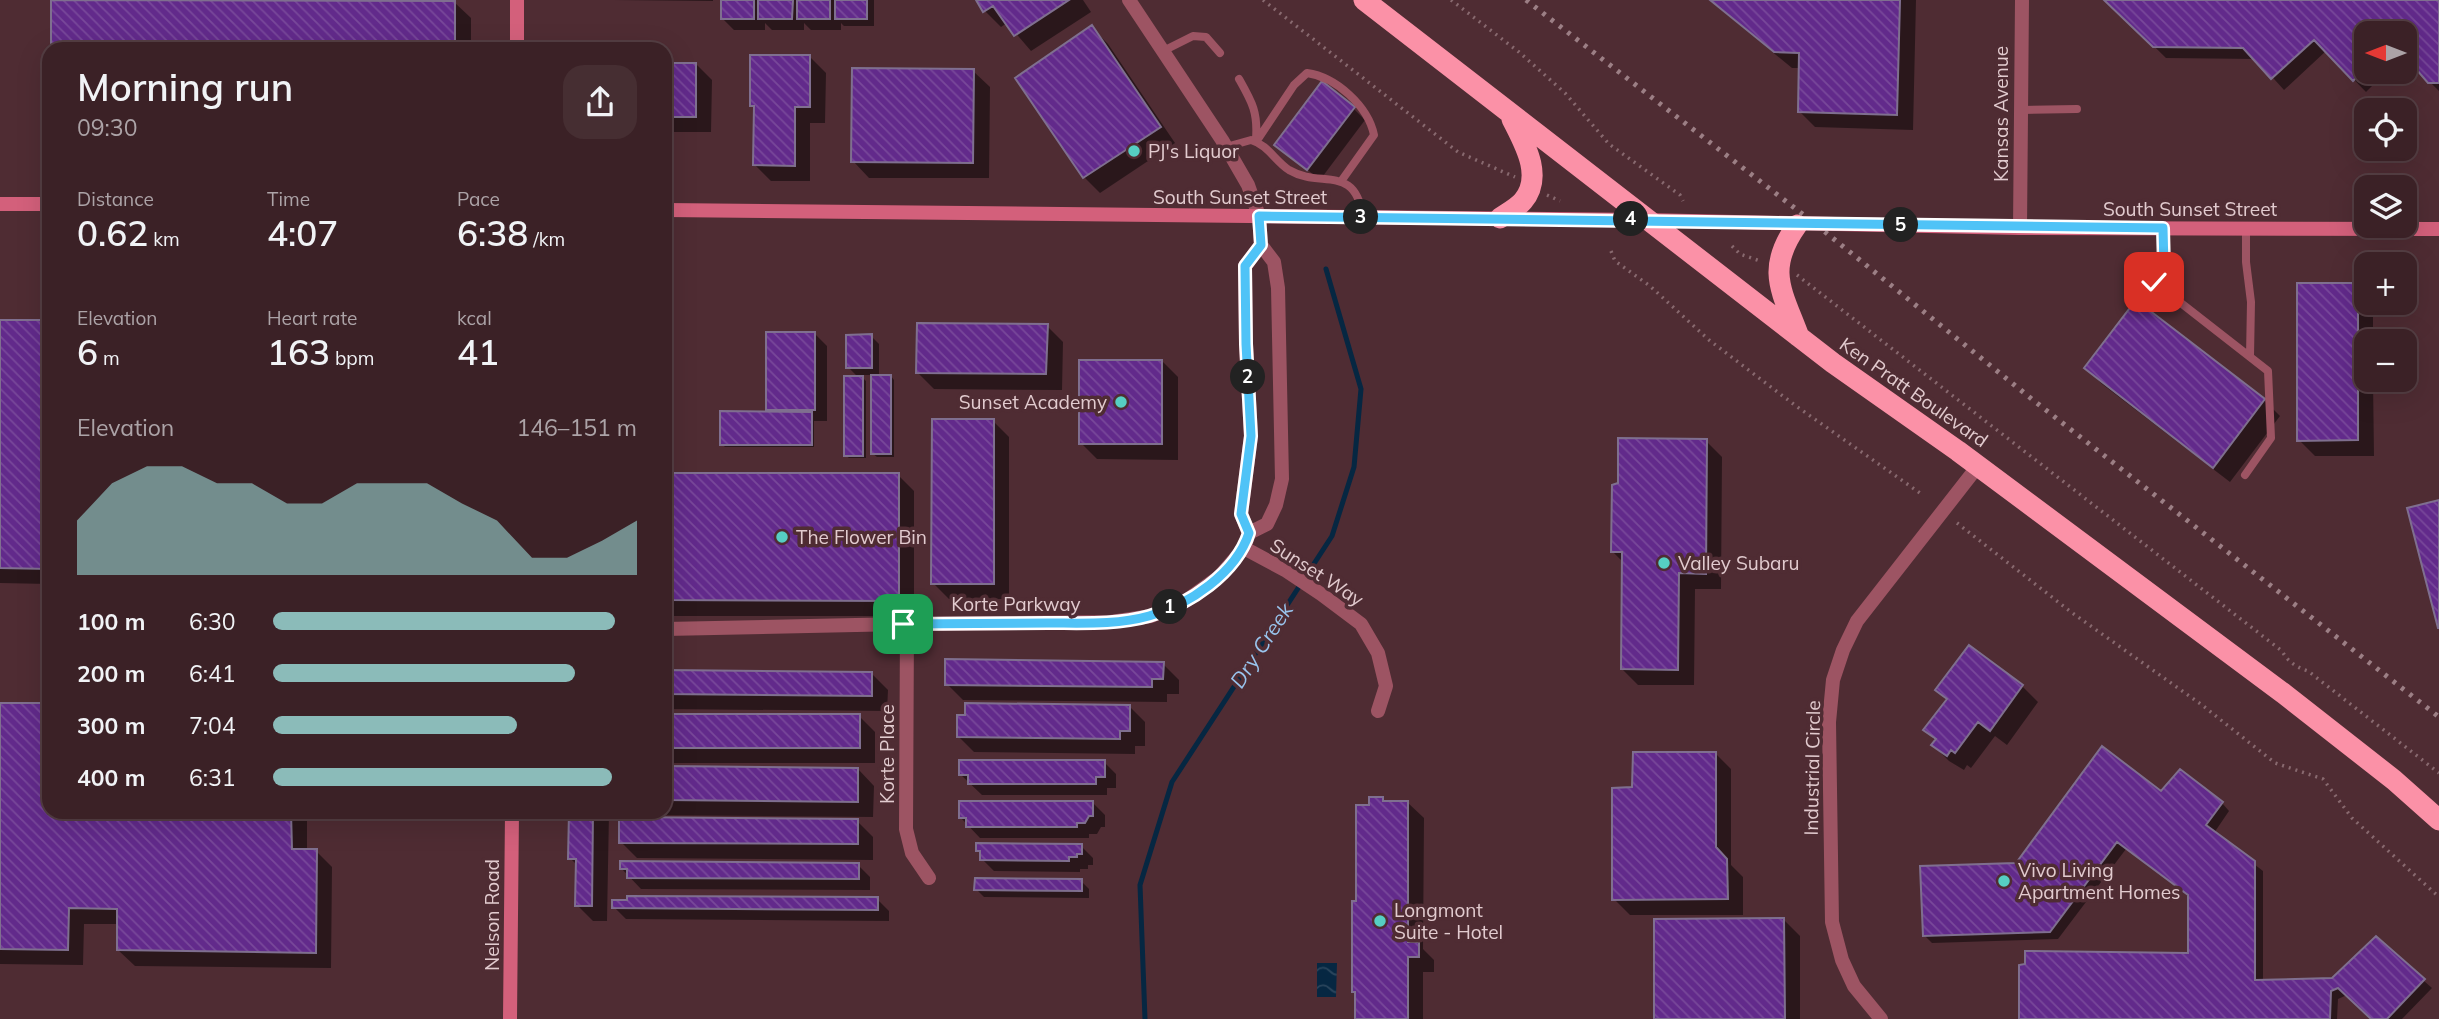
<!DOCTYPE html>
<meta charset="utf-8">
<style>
body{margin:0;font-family:Mulish,sans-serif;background:#462e32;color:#f1f3f6;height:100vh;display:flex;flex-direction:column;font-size:26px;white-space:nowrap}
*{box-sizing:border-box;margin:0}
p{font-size:23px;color:#aca3a7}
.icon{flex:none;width:38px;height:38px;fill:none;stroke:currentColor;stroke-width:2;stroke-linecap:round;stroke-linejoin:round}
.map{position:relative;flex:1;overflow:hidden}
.details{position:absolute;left:42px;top:42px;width:630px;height:777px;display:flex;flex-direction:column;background:#3b2126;border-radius:21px;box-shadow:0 7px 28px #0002,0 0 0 2px #543e43}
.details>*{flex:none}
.needle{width:46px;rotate:270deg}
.tools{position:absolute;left:2354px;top:21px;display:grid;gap:14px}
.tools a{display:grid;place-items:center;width:63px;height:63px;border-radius:14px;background:#3b2126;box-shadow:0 7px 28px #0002,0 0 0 2px #543e43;font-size:35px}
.pin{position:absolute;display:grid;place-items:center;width:60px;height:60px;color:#fff;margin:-30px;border-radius:14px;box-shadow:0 4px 10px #0006}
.km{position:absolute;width:35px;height:35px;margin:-18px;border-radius:50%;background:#222;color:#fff;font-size:19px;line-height:35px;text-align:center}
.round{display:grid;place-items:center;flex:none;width:74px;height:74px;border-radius:21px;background:#462e32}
.headline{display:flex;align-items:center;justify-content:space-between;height:119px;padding:0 35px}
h1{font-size:38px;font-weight:600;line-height:52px}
.stats{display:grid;grid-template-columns:repeat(3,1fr);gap:10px;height:119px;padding:7px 35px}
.stats div{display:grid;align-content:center}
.stats b{font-size:35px;font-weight:600}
.stats small{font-size:19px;font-weight:400}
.stats p{font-size:19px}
.chart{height:196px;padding:14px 35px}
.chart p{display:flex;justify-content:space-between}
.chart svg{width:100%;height:126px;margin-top:7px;fill:#8bbbb9;opacity:.7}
ul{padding:0 35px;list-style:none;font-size:23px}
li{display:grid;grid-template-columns:112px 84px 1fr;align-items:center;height:52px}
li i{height:18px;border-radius:9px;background:#8bbbb9}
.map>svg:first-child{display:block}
</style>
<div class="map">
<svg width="2439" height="1019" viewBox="0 0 2439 1019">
<defs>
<pattern id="water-waves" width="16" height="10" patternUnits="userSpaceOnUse" patternTransform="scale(1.75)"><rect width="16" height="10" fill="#062742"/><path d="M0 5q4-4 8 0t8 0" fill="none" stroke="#2a455c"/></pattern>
<pattern id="building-back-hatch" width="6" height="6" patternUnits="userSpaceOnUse" patternTransform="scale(1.75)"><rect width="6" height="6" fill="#622a8b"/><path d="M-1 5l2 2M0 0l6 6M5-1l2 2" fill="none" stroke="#78489a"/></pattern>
</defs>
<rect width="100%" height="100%" fill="#4f2c33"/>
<path fill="url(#water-waves)" d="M 1317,963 L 1337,963 L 1336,997 L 1317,997 Z"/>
<path fill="#0007" d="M 53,0 L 454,2 L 471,18 L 471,49 L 52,49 Z
M 614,0 L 713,0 L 713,1 Z
M 722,0 L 874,0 L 874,26 L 844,26 L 841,23 L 841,30 L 811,30 L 804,23 L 804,30 L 772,30 L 765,23 L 765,30 L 734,30 L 722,18 Z
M 978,0 L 1083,0 L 1091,12 L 1031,51 L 1007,23 L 1001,27 L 985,11 Z
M 1709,0 L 1916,0 L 1913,130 L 1815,127 L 1799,111 L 1801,68 L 1792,68 Z
M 2107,0 L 2439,0 L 2439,91 L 2430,82 L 2404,33 L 2366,33 L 2366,72 L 2386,72 L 2366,92 L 2326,51 L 2284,90 L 2256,59 L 2166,58 Z
M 1092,28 L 1108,44 L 1175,143 L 1100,193 L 1084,177 Z
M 810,57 L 826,73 L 825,123 L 810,123 L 810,181 L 771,181 L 755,165 L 756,109 L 752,106 Z
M 696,64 L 712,80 L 711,132 L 665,132 L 665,65 Z
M 973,71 L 990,87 L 989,178 L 869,178 L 853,161 Z
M 1353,108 L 1365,120 L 1320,180 L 1277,145 Z
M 2357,285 L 2366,294 L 2366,303 L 2373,303 L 2373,341 L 2366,341 L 2366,380 L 2373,380 L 2374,456 L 2315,456 L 2299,440 Z
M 2137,302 L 2264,400 L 2280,416 L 2230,482 L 2102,384 L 2086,368 Z
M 0,322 L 49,322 L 49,584 L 0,583 Z
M 1047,326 L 1063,342 L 1062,390 L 934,389 L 918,373 Z
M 815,334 L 827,346 L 827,421 L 814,421 L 814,447 L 725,447 L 722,444 L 772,413 L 767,409 Z
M 871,336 L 879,344 L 879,376 L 891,376 L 894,380 L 894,457 L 877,457 L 873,454 L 873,375 L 860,375 L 866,381 L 866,458 L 849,458 L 845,455 L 858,377 L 848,367 Z
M 1162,361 L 1178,377 L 1178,460 L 1097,459 L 1081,443 Z
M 993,421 L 1009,437 L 1009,599 L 949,599 L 933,583 Z
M 1706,441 L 1722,457 L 1721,589 L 1695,589 L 1694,685 L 1638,685 L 1622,669 L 1623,562 L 1613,552 Z
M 665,474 L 898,475 L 914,491 L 914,616 L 665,616 Z
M 1163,664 L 1179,680 L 1179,694 L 1167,694 L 1167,702 L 963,700 L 947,684 Z
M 665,672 L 872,674 L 888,690 L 887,711 L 665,709 Z
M 2022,686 L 2038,702 L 2007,745 L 1995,736 L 1971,768 L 1967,765 L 1964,770 L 1949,761 L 1933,745 L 1936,741 L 1925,730 L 1947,701 L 1937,690 Z
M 0,704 L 49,705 L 49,812 L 333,812 L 332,820 L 307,821 L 307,851 L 316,851 L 332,867 L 331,968 L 135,966 L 118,950 L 119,924 L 84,924 L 83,965 L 0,964 Z
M 1129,706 L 1145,722 L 1145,746 L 1135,746 L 1135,754 L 974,752 L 958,736 Z
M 665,716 L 859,716 L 875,732 L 875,763 L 665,763 Z
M 1715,753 L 1731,769 L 1731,865 L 1743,877 L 1743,915 L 1630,915 L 1614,899 L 1634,789 Z
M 1104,762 L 1116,774 L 1116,788 L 1107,788 L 1107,795 L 982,795 L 961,775 Z
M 665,768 L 858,769 L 874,786 L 873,817 L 636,815 L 633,812 L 665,812 Z
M 2162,793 L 2222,803 L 2229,811 L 2214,833 L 2263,871 L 2263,982 L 2333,980 L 2376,939 L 2432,988 L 2402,1019 L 2373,1019 L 2347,995 L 2338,999 L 2337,1019 L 2021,1019 L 2190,955 L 2190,897 L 2126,849 L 2058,939 L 1932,943 L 1924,935 L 2016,865 Z
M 1382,799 L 1386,802 L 1407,802 L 1424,818 L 1423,949 L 1434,960 L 1434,972 L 1423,972 L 1423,1019 L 1357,1019 L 1357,994 L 1353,991 L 1358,902 L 1370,807 Z
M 1093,803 L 1105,815 L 1105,827 L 1101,827 L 1097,834 L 1089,834 L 1089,838 L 980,838 L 961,818 Z
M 571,812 L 609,812 L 607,921 L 593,921 L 577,905 L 577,865 L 570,858 Z
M 857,821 L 873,837 L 873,860 L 637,858 L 621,842 Z
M 1081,846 L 1093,858 L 1093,865 L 1088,865 L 1088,869 L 1080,869 L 1080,872 L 994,871 L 982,859 L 982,855 L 977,850 Z
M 858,865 L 870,877 L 870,890 L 641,889 L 621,868 Z
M 1081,881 L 1089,889 L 1089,898 L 984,897 L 976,889 Z
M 877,899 L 889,911 L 889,921 L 626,919 L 614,907 Z
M 1784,920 L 1800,936 L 1800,1019 L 1656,1019 Z"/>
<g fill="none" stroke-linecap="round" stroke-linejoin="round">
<path stroke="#062742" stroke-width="5" d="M 1145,1019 L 1140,885 L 1172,782 L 1332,536 L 1354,467 L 1361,389 L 1326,269"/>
</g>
<path fill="url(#building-back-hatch)" stroke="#7f6f8f" stroke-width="2" d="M 51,0 L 455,1 L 455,49 L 51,49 Z
M 721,0 L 754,0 L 754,19 L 721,19 Z
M 758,0 L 793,0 L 792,19 L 758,19 Z
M 797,0 L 830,0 L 830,19 L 797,19 Z
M 835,0 L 867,0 L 867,19 L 835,19 Z
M 976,0 L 1069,0 L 1014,36 L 993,6 L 983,12 Z
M 1710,0 L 1900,0 L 1897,115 L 1798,112 L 1799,53 L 1774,52 Z
M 2104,0 L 2439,0 L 2439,83 L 2428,83 L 2404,55 L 2404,33 L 2366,33 L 2366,68 L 2353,81 L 2314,40 L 2271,79 L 2243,48 L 2153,47 Z
M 1092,25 L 1161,127 L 1083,178 L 1015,78 Z
M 750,55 L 810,55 L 810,107 L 795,107 L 795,166 L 753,165 L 754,106 L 750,106 Z
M 665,63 L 696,63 L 696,117 L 665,117 Z
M 852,68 L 974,69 L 973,163 L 851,162 Z
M 1322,81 L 1355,107 L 1307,170 L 1274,145 Z
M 2297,283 L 2358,283 L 2358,440 L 2297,441 Z
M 2136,300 L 2265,399 L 2213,468 L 2084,368 Z
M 0,320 L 49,320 L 49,569 L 0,568 Z
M 917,323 L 1048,324 L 1046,374 L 916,373 Z
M 766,332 L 815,332 L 815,410 L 766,410 Z
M 872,334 L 872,368 L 846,368 L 846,335 Z
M 1079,360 L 1162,360 L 1162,444 L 1079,444 Z
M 871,375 L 891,375 L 891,454 L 871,454 Z
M 844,376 L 863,376 L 863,456 L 844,456 Z
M 720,411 L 812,412 L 812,445 L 720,445 Z
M 932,419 L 994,419 L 994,584 L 931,584 Z
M 1618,438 L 1707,439 L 1706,574 L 1679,573 L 1678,670 L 1621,669 L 1622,552 L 1611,552 L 1612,485 L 1618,483 Z
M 665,473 L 899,473 L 899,601 L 665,600 Z
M 2439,500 L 2439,628 L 2438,628 L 2407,508 Z
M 1969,645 L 2023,685 L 1990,731 L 1978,722 L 1955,753 L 1951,750 L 1947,756 L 1931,745 L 1936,739 L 1923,730 L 1947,699 L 1935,690 Z
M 945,659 L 1164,662 L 1163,679 L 1152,679 L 1152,687 L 945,685 Z
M 665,670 L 872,672 L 872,696 L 665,694 Z
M 0,703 L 49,703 L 49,812 L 291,812 L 292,849 L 317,849 L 316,953 L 117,950 L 117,909 L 69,908 L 68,950 L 0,949 Z
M 965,703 L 1130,705 L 1130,731 L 1120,731 L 1120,739 L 957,737 L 957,715 L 965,715 Z
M 665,714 L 860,714 L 860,748 L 665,748 Z
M 2102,746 L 2161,791 L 2180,769 L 2223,802 L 2206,825 L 2255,861 L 2255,980 L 2332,978 L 2376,936 L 2425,979 L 2387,1019 L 2371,1019 L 2338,988 L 2331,991 L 2330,1019 L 2019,1019 L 2019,965 L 2025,964 L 2025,951 L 2188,953 L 2188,895 L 2117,842 L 2050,932 L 1923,936 L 1920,866 L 2016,863 Z
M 1633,752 L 1716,752 L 1716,847 L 1727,859 L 1728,899 L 1612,900 L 1612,788 L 1632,787 Z
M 959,760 L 1105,760 L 1105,777 L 1096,777 L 1096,784 L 968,784 L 968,775 L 959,775 Z
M 665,766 L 858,768 L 858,802 L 665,800 Z
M 1369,797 L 1383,797 L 1383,801 L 1408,801 L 1408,942 L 1419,942 L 1419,957 L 1408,957 L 1408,1019 L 1355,1019 L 1355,992 L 1352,992 L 1352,901 L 1356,901 L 1356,805 L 1369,805 Z
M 959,801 L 1093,801 L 1093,816 L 1089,816 L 1085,823 L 1077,823 L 1077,827 L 966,827 L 966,818 L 959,818 Z
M 569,812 L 593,812 L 592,906 L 575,906 L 576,859 L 568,859 Z
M 619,817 L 858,819 L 858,844 L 619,843 Z
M 976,843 L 1082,844 L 1082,854 L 1077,854 L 1077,857 L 1069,857 L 1069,861 L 980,860 L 980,851 L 976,851 Z
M 620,861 L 859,863 L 859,879 L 627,878 L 627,869 L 620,869 Z
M 975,878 L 1082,879 L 1082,891 L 974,890 Z
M 627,896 L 878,897 L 878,910 L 612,908 L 612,900 L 627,900 Z
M 1784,918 L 1785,1019 L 1654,1019 L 1654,919 Z"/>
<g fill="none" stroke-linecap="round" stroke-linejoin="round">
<path stroke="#88696f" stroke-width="3.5" stroke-dasharray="2 5" stroke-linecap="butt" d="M 1263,0 L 1458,152 L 1515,177
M 1451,0 L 1519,52 L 1565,93 L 1609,144 L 1680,195 L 1683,201
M 1547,195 L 1560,201
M 1732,246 L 1740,254 L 1760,261
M 1611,251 L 1615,261 L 1650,286 L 1709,340 L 1796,406 L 1920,493
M 1797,275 L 2282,651 C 2288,662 2296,667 2308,671 L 2439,773
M 1957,523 L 2071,612 L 2202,705 L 2275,763 L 2323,779 L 2352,818 L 2439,897"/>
<path stroke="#9d5463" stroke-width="8" d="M 1163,51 L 1193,36 L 1206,37 L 1220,53
M 1239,79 C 1252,102 1258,112 1256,139
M 2021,110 L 2077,109
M 1256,142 L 1294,85 L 1307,73 C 1336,77 1368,106 1374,135 L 1342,180
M 1226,147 L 1251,140 C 1268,145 1275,161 1289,170 C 1321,189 1355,163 1363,217
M 2163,228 L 2164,266 L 2154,282 L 2268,371 L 2271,438 L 2245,475
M 2246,228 L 2246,262 L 2251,302 L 2250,356"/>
<path stroke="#9d5463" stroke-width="14" d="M 1129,0 L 1222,140 L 1248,185 L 1259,216 L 1261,245 L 1274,262 L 1278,288 L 1282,479 L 1276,505 L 1267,524 L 1249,533
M 2020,228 L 2022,0
M 1244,548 L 1285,570 L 1321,594 L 1361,624 L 1378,653 L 1386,686 L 1378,711
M 907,624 L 906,829 L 912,853 L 929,878
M 665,629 L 903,624 L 1111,622 L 1151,616 L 1187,600 L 1219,577 L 1244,548 L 1249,533 L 1241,514 L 1251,436 L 1246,344 L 1245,266 L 1261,245
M 1881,1019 L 1854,986 L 1842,960 L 1832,922 L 1829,722 L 1833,680 L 1843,650 L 1857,621 L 1978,466"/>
<path stroke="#d3607b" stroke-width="14" d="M 517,49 L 517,0
M 0,204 L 49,204
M 665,210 L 1645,220 L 2020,228 L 2439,229
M 510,1019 L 512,812"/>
<path stroke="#fb91a7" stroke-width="21" d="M 1364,0 L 1833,363 L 1958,451 L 2283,693 L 2394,780 L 2439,820
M 1500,218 C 1507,213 1517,208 1523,201 C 1544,176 1524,143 1512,119
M 1797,225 C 1765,270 1782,291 1799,337"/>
<path stroke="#9c7f85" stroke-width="5" stroke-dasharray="3.5 7" stroke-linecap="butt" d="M 1526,0 L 1814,223 L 2033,400 L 2439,717"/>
</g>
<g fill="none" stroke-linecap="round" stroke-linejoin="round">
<g stroke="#fff" stroke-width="14">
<path id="route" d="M 903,624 C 951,624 1000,623 1048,623 C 1082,623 1117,625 1149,616 C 1189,605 1236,573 1249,533 L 1241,514 L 1251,436 L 1246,344 L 1245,266 L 1261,245 L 1259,216 L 2163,228 L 2164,267 L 2154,282"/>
</g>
<use href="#route" stroke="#4fc3f7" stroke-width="9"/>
</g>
<g fill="#56cec3" stroke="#4f2c33" stroke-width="2.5">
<circle cx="1134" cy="151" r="7"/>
<circle cx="1121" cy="402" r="7"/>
<circle cx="782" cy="537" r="7"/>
<circle cx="1664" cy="563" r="7"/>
<circle cx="2004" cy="881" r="7"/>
<circle cx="1380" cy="921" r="7"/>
</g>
<g text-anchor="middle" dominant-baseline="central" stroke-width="7" stroke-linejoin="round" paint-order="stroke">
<g font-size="19" fill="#e2cbcf" stroke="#4f2c33">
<text transform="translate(2001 114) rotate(-90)">Kansas Avenue</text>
<text x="1240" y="197">South Sunset Street</text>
<text x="2190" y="209">South Sunset Street</text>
<text transform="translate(1914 392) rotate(35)">Ken Pratt Boulevard</text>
<text transform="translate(1317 572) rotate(33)">Sunset Way</text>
<text x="1016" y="604">Korte Parkway</text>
<text transform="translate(887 754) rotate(-90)">Korte Place</text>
<text transform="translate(1812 768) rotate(-89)">Industrial Circle</text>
<text transform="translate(492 915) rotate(-90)">Nelson Road</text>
</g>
<g font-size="19" fill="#e2cbcf" stroke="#4f2c33" text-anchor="start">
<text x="1148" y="151">PJ's Liquor</text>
<text x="1107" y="402" text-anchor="end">Sunset Academy</text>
<text x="796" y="537">The Flower Bin</text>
<text x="1678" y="563">Valley Subaru</text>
<text x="2018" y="870">Vivo Living<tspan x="2018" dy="22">Apartment Homes</tspan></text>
<text x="1394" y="910">Longmont<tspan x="1394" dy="22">Suite - Hotel</tspan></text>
</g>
<g font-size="21" font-style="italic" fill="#99c4ed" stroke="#4f2c33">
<text transform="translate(1261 645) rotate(-57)">Dry Creek</text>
</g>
</g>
</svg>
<div class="tools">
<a><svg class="needle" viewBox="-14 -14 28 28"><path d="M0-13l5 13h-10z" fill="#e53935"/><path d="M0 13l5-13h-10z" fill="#aca3a7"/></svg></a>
<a><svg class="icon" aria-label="locate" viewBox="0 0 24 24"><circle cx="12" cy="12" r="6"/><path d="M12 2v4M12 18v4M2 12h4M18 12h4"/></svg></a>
<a><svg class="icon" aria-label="layers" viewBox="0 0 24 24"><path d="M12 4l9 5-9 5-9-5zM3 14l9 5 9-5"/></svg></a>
<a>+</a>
<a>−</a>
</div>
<div class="pin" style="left:903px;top:624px;background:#1e9e55"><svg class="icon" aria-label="arrive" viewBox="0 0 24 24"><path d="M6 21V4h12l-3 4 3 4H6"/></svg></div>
<div class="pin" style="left:2154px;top:282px;background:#d93025"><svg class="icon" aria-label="check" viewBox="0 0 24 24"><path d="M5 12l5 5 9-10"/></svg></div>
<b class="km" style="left:1170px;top:607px">1</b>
<b class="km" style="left:1248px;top:377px">2</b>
<b class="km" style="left:1361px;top:217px">3</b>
<b class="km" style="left:1631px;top:219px">4</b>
<b class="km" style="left:1901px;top:225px">5</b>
<section class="details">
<div class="headline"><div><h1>Morning run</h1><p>09:30</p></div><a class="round"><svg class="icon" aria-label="share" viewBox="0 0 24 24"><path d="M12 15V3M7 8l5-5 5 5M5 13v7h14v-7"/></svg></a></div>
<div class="stats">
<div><p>Distance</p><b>0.62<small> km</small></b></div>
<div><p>Time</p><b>4:07</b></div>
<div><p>Pace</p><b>6:38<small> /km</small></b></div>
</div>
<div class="stats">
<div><p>Elevation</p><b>6<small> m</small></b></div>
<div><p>Heart rate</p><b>163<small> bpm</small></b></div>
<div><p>kcal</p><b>41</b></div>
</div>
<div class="chart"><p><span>Elevation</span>146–151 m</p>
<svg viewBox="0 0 160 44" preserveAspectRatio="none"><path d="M0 44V25L10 12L20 6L30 6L40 12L50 12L60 19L70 19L80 12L90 12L100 12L110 19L120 25L130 38L140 38L150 32L160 25V44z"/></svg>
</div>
<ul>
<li><b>100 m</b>6:30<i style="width:94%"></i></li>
<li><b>200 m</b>6:41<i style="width:83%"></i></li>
<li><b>300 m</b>7:04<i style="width:67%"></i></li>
<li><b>400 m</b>6:31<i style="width:93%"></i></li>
</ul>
</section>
</div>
